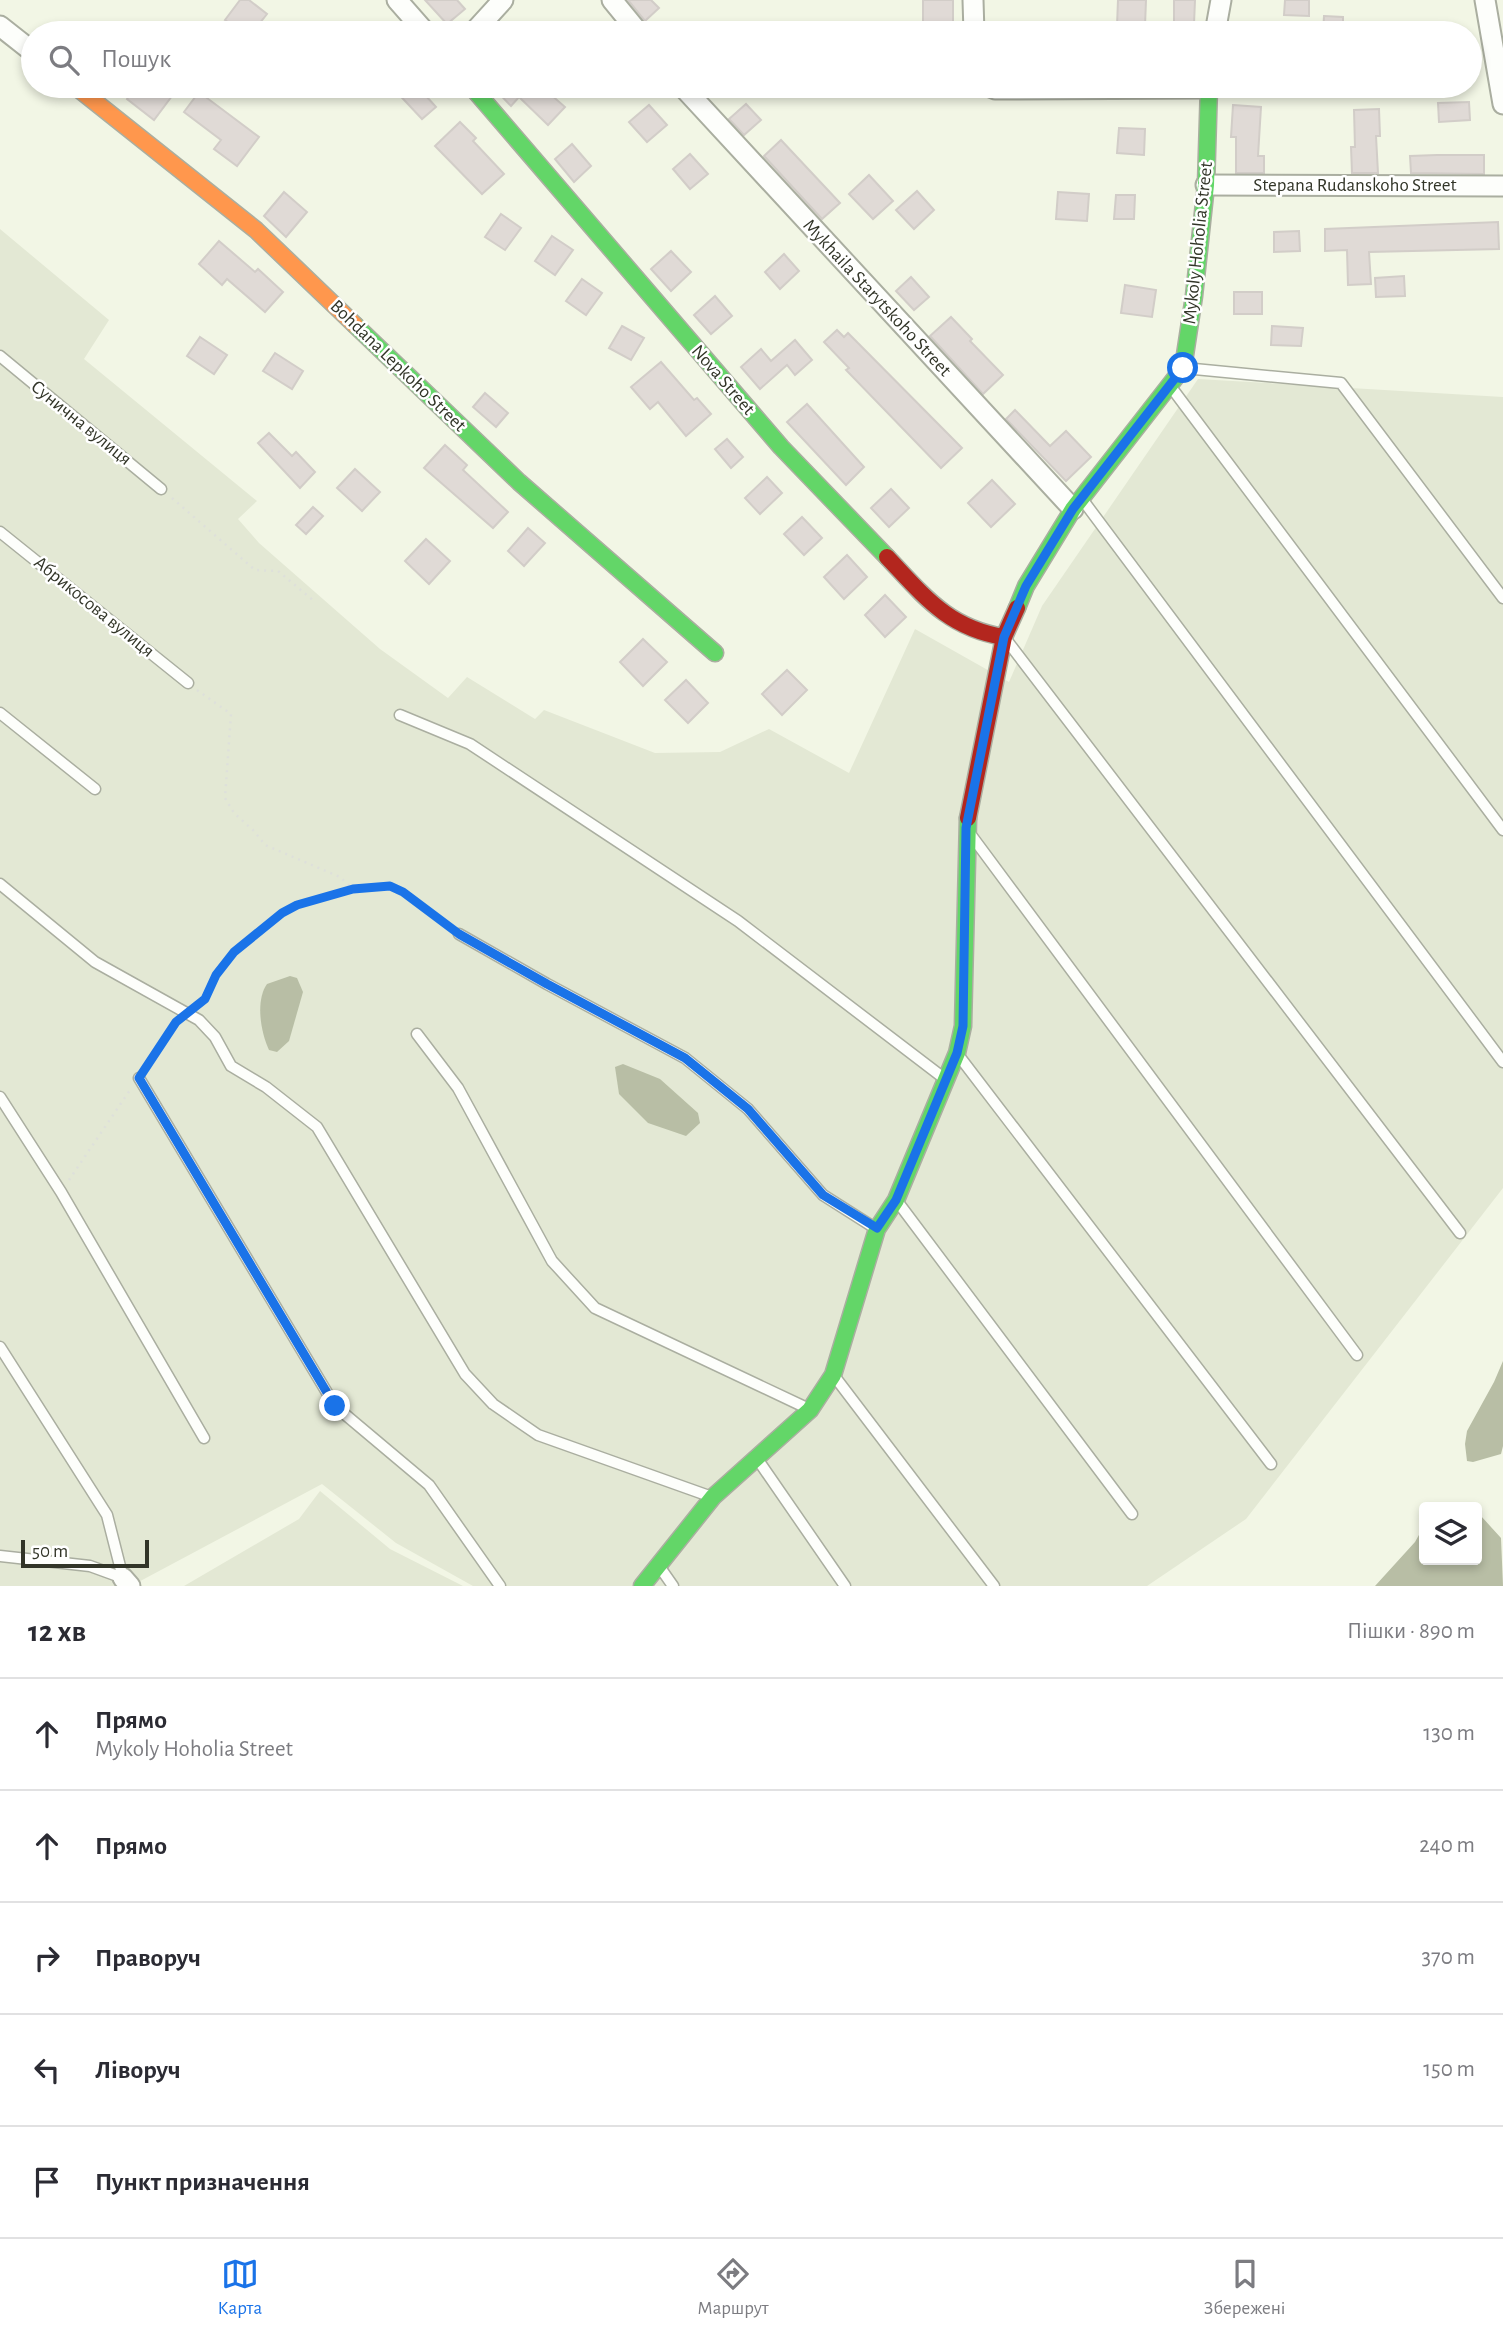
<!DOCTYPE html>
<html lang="uk">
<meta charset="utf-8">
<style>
body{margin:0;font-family:"Alegreya Sans",sans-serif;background:#f7f7f7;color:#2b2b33}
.controls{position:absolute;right:21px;bottom:21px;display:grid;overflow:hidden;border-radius:7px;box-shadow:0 4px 10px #0003}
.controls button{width:63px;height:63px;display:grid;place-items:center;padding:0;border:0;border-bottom:2px solid #e1e1e2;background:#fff;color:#2b2b33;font:35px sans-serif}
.scale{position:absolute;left:21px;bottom:18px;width:128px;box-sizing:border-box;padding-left:7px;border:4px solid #323528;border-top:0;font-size:19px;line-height:24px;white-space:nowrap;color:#323528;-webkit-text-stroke:5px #fff;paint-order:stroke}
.stop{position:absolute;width:21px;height:21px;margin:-16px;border:5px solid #1a73e8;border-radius:50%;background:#fff}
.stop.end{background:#1a73e8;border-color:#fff;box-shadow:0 2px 7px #0008}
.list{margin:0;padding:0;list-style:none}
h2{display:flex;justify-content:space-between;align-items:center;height:91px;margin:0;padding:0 28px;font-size:30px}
h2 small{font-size:23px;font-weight:400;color:#7c7c81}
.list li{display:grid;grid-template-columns:46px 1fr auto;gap:21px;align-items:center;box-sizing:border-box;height:112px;padding:0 28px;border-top:2px solid #e1e1e2}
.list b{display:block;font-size:26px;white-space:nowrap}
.list p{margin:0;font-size:23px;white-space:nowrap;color:#7c7c81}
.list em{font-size:23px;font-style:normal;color:#7c7c81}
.icon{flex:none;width:38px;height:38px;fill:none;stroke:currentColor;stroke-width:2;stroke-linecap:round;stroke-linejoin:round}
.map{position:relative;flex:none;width:1503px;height:1586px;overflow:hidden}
.search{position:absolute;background:#fff;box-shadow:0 4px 10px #0003;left:21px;right:21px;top:21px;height:77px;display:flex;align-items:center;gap:18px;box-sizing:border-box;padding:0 24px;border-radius:38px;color:#7c7c81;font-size:26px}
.sheet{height:651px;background:#fff}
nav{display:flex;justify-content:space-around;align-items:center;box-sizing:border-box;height:98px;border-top:2px solid #e1e1e2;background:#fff;font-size:19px;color:#7c7c81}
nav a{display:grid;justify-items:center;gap:4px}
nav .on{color:#1a73e8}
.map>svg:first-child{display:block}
.green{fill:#e3e8d4}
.water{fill:#b8bea5}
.building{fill:#e0dad6;stroke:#d2cdc8;stroke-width:2}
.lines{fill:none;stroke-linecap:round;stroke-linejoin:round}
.lane-casing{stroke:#aaaea0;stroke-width:13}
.street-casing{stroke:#aaaea0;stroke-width:23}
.fast-casing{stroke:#aaaea0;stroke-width:19}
.slow-casing{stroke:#aaaea0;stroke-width:19}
.jam-casing{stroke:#aaaea0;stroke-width:19}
.path{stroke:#dee0da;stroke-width:2.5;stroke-dasharray:2 5;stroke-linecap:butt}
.lane{stroke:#fdfefb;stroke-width:10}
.street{stroke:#fdfefb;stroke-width:19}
.fast{stroke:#63d668;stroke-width:16}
.slow{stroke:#ff974d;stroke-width:16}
.jam{stroke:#b3261e;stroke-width:16}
.route{stroke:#1a73e8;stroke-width:9}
.labels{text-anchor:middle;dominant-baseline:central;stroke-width:5;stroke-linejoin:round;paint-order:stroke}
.street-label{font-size:19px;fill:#323528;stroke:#fff}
</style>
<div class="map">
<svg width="1503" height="1586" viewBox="0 0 1503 1586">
<rect width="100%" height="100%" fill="#f2f6e5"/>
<!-- green -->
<g class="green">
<polygon points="0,229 109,320 84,359 257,501 238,519 259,543 380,649 448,698 467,677 535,719 544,710 655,753 720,752 769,729 849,773 915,629 1009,682 1042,606 1198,379 1503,397 1503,1188 1246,1519 1147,1586 473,1586 396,1543 322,1484 131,1586 0,1586"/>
<polygon points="320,1491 390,1549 463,1586 184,1586 299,1519"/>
</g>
<!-- water -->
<g class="water">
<path d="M290,976L297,978L303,992L289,1041L277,1052L269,1050C261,1033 255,1001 267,984Z"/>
<polygon points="623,1064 660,1079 698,1113 700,1123 686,1136 648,1123 619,1094 615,1067"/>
<polygon points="1503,1361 1503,1446 1501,1454 1473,1462 1467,1461 1465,1444 1467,1431 1494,1382"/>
<polygon points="1477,1515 1481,1516 1501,1538 1503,1586 1375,1586 1415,1542 1424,1526 1424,1560 1477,1560"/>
</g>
<!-- building -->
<g class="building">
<polygon points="240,0 249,0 267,14 252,33 243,33 225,20"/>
<polygon points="425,0 457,0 465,9 447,24"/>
<polygon points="628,0 651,0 659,8 645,21"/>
<rect x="923" y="0" width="30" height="27"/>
<polygon points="1118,0 1146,0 1145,26 1117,26"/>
<polygon points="1174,0 1195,0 1194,24 1174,23"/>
<polygon points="1285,0 1309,0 1309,16 1284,15"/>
<polygon points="1324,16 1343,17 1343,33 1323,33"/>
<polygon points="137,86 159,86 172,96 154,120 127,99"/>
<polygon points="391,86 417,86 436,107 422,119"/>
<polygon points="492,86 541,86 565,107 548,125 519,97 511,106"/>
<polygon points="199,92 259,137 237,166 214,149 221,140 184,112"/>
<polygon points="1469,102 1470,120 1439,122 1438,103"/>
<polygon points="746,104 761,120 744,135 729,119"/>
<polygon points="649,105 667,125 647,142 629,122"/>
<polygon points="1233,105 1261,107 1258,156 1264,156 1264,173 1236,173 1236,137 1231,137"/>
<polygon points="1379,109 1380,136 1376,136 1378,173 1352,173 1351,147 1355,147 1354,110"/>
<polygon points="460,122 476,138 473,141 504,174 482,194 435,146"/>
<polygon points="1119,128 1145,129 1144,155 1117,153"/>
<polygon points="781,140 840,203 822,219 764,156"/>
<polygon points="572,144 591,166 574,182 555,159"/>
<polygon points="690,154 708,174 690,189 673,169"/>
<polygon points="1437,155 1484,155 1484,174 1411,173 1410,156"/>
<polygon points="869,175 893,201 873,219 849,194"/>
<polygon points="917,191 934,210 914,229 896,210"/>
<polygon points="284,192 307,212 286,237 264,216"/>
<polygon points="1058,192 1089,194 1087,221 1056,219"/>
<polygon points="1116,195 1135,195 1134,219 1114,219"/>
<polygon points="501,214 521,228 505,250 485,237"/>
<polygon points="1498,222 1499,249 1369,252 1371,284 1348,285 1347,250 1325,251 1325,229"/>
<polygon points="1299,231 1300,251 1274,252 1274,232"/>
<polygon points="552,236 573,250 555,275 535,261"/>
<polygon points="219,241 255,272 258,269 283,292 265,312 227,279 222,285 199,264"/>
<polygon points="671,251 691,272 671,291 651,269"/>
<polygon points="784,254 799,271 780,289 765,272"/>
<polygon points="1404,276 1405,296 1376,297 1375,278"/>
<polygon points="911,277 929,297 914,310 896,291"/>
<polygon points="582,279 602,293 586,315 566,301"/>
<polygon points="1125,285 1156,290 1152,317 1121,313"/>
<rect x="1234" y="292" width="28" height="22"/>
<polygon points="715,296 732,316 711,334 694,315"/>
<polygon points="951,317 972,339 970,341 1003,375 983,394 930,336"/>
<polygon points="622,326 644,338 631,360 609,348"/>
<polygon points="1272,326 1303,328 1301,346 1271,345"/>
<polygon points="837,330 844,337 848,333 962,448 941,468 846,370 849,368 824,342"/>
<polygon points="200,337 227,355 214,374 187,356"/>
<polygon points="795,340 812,360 795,375 787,365 760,389 741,367 761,349 771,361"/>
<polygon points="275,353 303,371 292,389 263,371"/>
<polygon points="661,362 694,400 697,398 711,414 686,436 658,402 650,409 631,387"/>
<polygon points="485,393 508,413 496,427 473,407"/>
<polygon points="807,404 864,467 846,485 787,422"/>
<polygon points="1015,410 1050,446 1066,431 1091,457 1066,481 1006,419"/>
<polygon points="269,433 292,456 296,452 315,472 300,488 258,443"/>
<polygon points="727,439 743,457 731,468 715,449"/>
<polygon points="445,445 467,465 463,470 508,512 493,528 424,468"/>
<polygon points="355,469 380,492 362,511 337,488"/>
<polygon points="767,477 782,493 760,514 745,498"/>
<polygon points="992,480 1015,504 991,527 968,503"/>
<polygon points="891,489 909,508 889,527 871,508"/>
<polygon points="313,507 323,516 306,534 296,525"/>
<polygon points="802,517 822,538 804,555 784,534"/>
<polygon points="528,528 545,543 524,566 508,551"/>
<polygon points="426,539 450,561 429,584 405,561"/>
<polygon points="847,555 867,577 844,599 824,577"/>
<polygon points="885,595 906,617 885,637 865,615"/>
<polygon points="643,639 667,662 643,686 620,662"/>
<polygon points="787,670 807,690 782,715 762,694"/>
<polygon points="686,680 708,703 688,723 665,700"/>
</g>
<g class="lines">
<defs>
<g id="lane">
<polyline points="0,356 161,489"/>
<polyline points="1184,368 1341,383 1503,598"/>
<polyline points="1171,387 1503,830"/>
<polyline points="1082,499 1503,1062"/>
<polyline points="0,532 188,683"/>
<polyline points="1008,642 1460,1233"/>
<polyline points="0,713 95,789"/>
<polyline points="400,715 470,744 738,921 945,1079"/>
<polyline points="971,835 1357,1355"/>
<polyline points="0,884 95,962 199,1020 215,1037 231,1066 266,1087 317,1127 465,1374 493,1404 538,1435 712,1497"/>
<polyline points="459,934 547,984 685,1058 748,1109 823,1195 875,1228"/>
<polyline points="417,1034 458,1088 552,1261 595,1308 809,1409"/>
<polyline points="959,1056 1271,1464"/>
<polyline points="139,1078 335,1406 429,1485 500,1586"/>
<polyline points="0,1097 61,1192 204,1438"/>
<polyline points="897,1201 1132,1514"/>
<polyline points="0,1347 107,1515 123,1578 90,1566 0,1556"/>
<polyline points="835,1377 994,1586"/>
<polyline points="758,1460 845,1586"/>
<polyline points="659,1566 673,1586"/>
</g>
<g id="street">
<polyline points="397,0 426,33"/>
<polyline points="612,0 639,33"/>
<polyline points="973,0 974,33"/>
<polyline points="1485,0 1503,104"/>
<polyline points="0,26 33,52"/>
<polyline points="473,33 503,0"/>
<polyline points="1215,33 1221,0"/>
<polyline points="682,86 1073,509"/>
<polyline points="988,86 995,89 1209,88"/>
<polyline points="1206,185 1503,186"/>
<polyline points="123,1578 130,1586"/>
</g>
<g id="fast">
<polyline points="471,86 781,447 887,557"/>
<polyline points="355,325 519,482 715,653"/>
<polyline points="1017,608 1026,586 1073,509 1183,368 1194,296 1206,185 1209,86"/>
<polyline points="642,1586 713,1497 810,1410 833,1375 877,1229 896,1200 957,1053 963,1026 968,818"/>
</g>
<polyline id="slow" points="75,86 256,230 355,325"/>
<g id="jam">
<path d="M887,557C924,596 948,628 1004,637"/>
<polyline points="968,818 1004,637 1017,608"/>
</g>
</defs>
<!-- lane casing -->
<use href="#lane" class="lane-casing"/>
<!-- street casing -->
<use href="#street" class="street-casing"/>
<!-- fast casing -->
<use href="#fast" class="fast-casing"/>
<!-- slow casing -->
<use href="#slow" class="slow-casing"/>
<!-- jam casing -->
<use href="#jam" class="jam-casing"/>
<!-- path -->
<g class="path">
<polyline points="172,498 255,570 278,571 314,601"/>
<polyline points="197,690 231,714 225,798 234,813 254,831 265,845 340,877 353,889"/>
<path d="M199,1004C207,998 208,990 213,981C218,971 227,959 235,951C249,938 266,924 281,913C300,901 369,881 390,887C411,892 431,913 448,926"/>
<polyline points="146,1067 175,1023"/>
<polyline points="69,1180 130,1090"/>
</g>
<!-- lane -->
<use href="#lane" class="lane"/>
<!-- street -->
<use href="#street" class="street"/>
<!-- fast -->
<use href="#fast" class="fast"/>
<!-- slow -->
<use href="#slow" class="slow"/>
<!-- jam -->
<use href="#jam" class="jam"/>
</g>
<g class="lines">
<!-- route -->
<polyline class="route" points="335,1406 139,1078 176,1022 205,999 216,975 234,952 282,913 297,905 353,889 390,886 403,892 459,934 547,984 685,1058 748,1109 823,1195 877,1228 896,1200 957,1053 963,1026 966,828 1004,637 1026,586 1073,509 1183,368"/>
</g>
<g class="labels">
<!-- street labels -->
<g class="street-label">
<text x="1355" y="185">Stepana Rudanskoho Street</text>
<text transform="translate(1198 243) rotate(-84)">Mykoly Hoholia Street</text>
<text transform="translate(877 298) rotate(47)">Mykhaila Starytskoho Street</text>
<text transform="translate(398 366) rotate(44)">Bohdana Lepkoho Street</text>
<text transform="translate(723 380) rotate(49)">Nova Street</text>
<text transform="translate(81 423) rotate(39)">Сунична вулиця</text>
<text transform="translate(94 607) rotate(39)">Абрикосова вулиця</text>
</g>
</g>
</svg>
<div class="controls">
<button><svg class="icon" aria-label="layers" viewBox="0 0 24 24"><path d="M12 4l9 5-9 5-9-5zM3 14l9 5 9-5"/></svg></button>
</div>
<div class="scale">50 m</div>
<div class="stop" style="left:1183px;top:368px"></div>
<div class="stop end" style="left:335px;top:1406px"></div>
<div class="search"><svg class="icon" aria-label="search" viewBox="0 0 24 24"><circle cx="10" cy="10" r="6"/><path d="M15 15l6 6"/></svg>Пошук</div>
</div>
<section class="sheet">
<h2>12 хв<small>Пішки · 890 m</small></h2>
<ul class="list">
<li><svg class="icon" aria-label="ahead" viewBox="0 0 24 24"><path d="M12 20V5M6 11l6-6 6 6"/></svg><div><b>Прямо</b><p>Mykoly Hoholia Street</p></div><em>130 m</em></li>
<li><svg class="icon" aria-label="ahead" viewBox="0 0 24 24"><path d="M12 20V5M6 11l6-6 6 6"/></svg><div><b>Прямо</b></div><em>240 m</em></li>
<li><svg class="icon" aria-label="right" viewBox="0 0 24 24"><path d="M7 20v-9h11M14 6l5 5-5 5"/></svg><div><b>Праворуч</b></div><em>370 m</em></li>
<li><svg class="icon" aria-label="left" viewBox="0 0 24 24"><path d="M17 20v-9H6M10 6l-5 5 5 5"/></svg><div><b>Ліворуч</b></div><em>150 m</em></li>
<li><svg class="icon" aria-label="arrive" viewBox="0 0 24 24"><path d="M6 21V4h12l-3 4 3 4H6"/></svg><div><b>Пункт призначення</b></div></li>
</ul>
</section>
<nav>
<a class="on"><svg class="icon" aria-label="map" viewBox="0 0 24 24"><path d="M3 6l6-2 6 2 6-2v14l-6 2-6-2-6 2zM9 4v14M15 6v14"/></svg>Карта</a>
<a><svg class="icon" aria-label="directions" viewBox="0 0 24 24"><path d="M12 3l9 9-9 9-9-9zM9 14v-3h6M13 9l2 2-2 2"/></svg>Маршрут</a>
<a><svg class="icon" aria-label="saved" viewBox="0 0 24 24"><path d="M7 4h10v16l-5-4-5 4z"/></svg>Збережені</a>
</nav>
